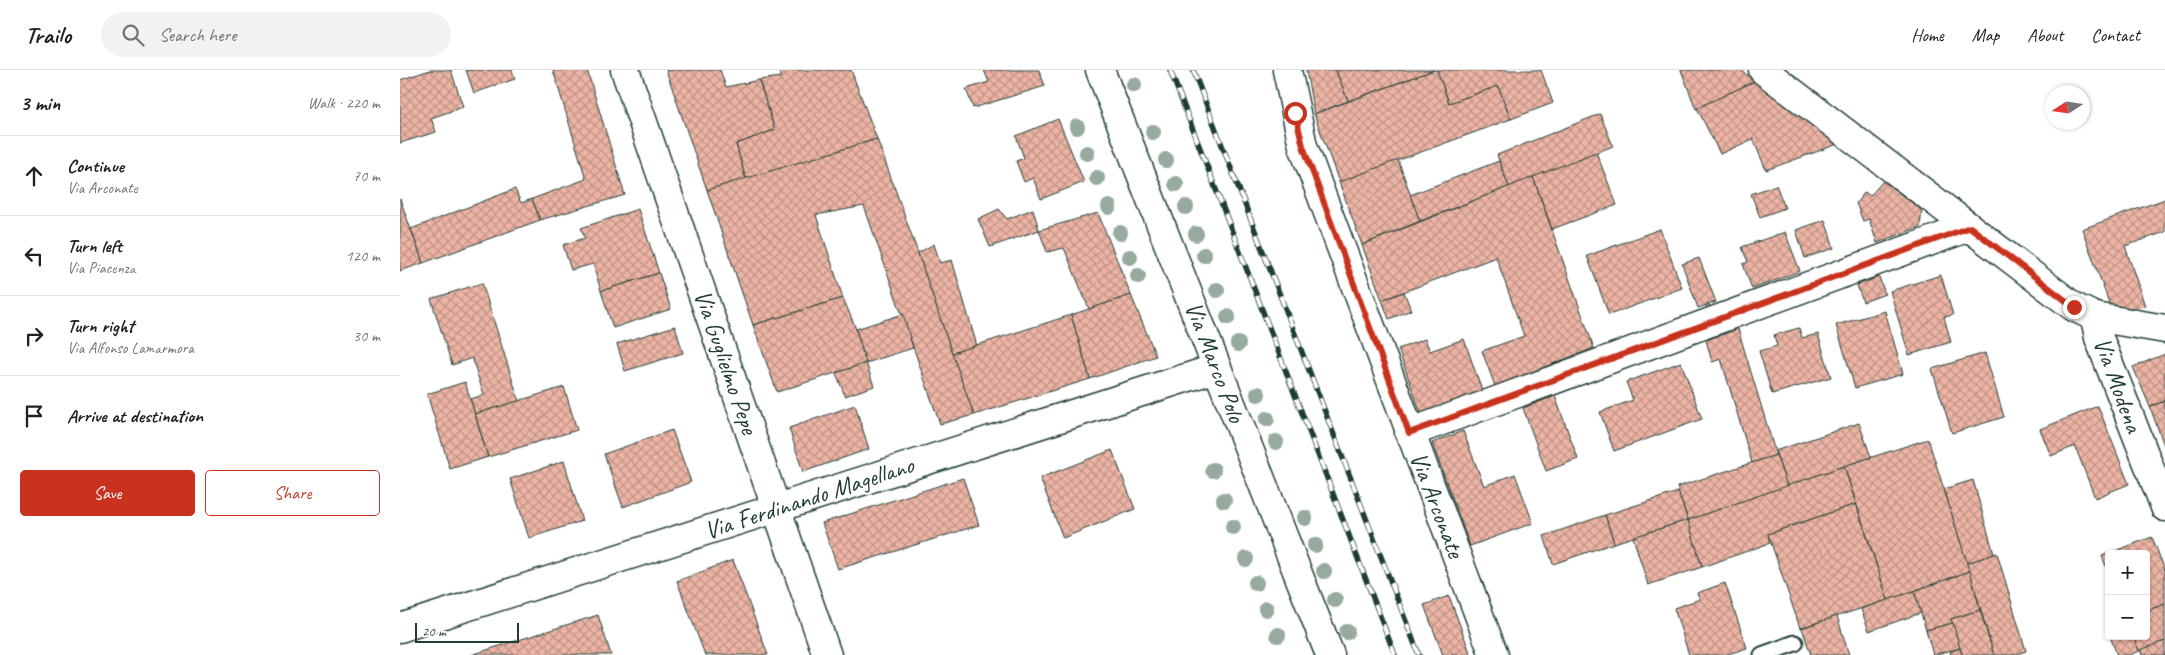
<!DOCTYPE html>
<meta charset="utf-8">
<style>
body{margin:0;font-family:Caveat,sans-serif;background:#f2f2f2;color:#202124}
.controls{position:absolute;right:15px;bottom:15px;display:grid;overflow:hidden;border-radius:5px;box-shadow:0 1px 4px #0004}
.controls button{width:45px;height:45px;display:grid;place-items:center;padding:0;border:0;border-bottom:1px solid #e0e0e0;background:#fff;color:#202124;font:25px sans-serif}
.compass{position:absolute;left:1645px;top:15px;width:45px;height:45px;border-radius:50%;background:#fff;box-shadow:0 1px 4px #0004;rotate:258deg}
.scale{position:absolute;left:15px;bottom:12px;width:104px;box-sizing:border-box;padding-left:5px;border:2px solid #1f3d34;border-top:0;font-size:14px;line-height:18px;white-space:nowrap;color:#1f3d34;-webkit-text-stroke:4px #fff;paint-order:stroke}
.stop{position:absolute;width:15px;height:15px;margin:-11px;border:4px solid #c8321e;border-radius:50%;background:#fff}
.stop.end{background:#c8321e;border-color:#fff;box-shadow:0 1px 5px #0008}
.list{margin:0;padding:0;list-style:none}
h2{display:flex;justify-content:space-between;align-items:center;height:65px;margin:0;padding:0 20px;font-size:21px}
h2 small{font-size:16px;font-weight:400;color:#757577}
.list li{display:grid;grid-template-columns:32px 1fr auto;gap:15px;align-items:center;box-sizing:border-box;height:80px;padding:0 20px;border-top:1px solid #e0e0e0}
.list b{display:block;font-size:19px;white-space:nowrap}
.list p{margin:0;font-size:16px;white-space:nowrap;color:#757577}
.list em{font-size:16px;font-style:normal;color:#757577}
.actions{display:flex;gap:10px;padding:15px 20px}
.actions a{flex:1;padding:11px 0;border:1px solid #c8321e;border-radius:5px;text-align:center;font-size:18px;color:#c8321e}
.actions .main{background:#c8321e;color:#fff}
.icon{flex:none;width:28px;height:28px;fill:none;stroke:currentColor;stroke-width:2;stroke-linecap:round;stroke-linejoin:round}
.map{position:relative;flex:none;width:1765px;height:585px;overflow:hidden}
header{display:flex;align-items:center;gap:30px;box-sizing:border-box;height:70px;padding:0 25px;background:#fff;border-bottom:1px solid #e0e0e0}
header strong{font-size:24px}
nav{display:flex;gap:28px;margin-inline-start:auto;font-size:18px}
.search{width:350px;height:45px;background:#f2f2f2;display:flex;align-items:center;gap:12px;box-sizing:border-box;padding:0 18px;border-radius:28px;color:#757577;font-size:19px}
main{display:flex}
aside{flex:1;background:#fff}
.map>svg:first-child{display:block}
.building{fill:url(#building-cross-hatch);stroke:#1f3d34}
.lines{fill:none;stroke-linecap:round;stroke-linejoin:round}
.service-casing{stroke:#1f3d34;stroke-width:19}
.minor-casing{stroke:#1f3d34;stroke-width:31}
.tertiary-casing{stroke:#1f3d34;stroke-width:31}
.service{stroke:#fff;stroke-width:15}
.minor{stroke:#fff;stroke-width:28}
.tertiary{stroke:#fff;stroke-width:28}
.rail-casing{stroke:#1f3d34;stroke-width:5.5}
.rail{stroke:#fff;stroke-width:4;stroke-dasharray:11;stroke-linecap:butt}
.tree{fill:#96aa9e}
.route{stroke:#c8321e;stroke-width:6}
.labels{text-anchor:middle;dominant-baseline:central;stroke-width:4.5;stroke-linejoin:round;paint-order:stroke}
.street-label{font-size:25px;fill:#1f3d34;stroke:#fff}
</style>
<header>
<strong>Trailo</strong>
<div class="search"><svg class="icon" aria-label="search" viewBox="0 0 24 24"><circle cx="10" cy="10" r="6"/><path d="M15 15l6 6"/></svg>Search here</div>
<nav><a>Home</a><a>Map</a><a>About</a><a>Contact</a></nav>
</header>
<main>
<aside>
<h2>3 min<small>Walk · 220 m</small></h2>
<ul class="list">
<li><svg class="icon" aria-label="ahead" viewBox="0 0 24 24"><path d="M12 20V5M6 11l6-6 6 6"/></svg><div><b>Continue</b><p>Via Arconate</p></div><em>70 m</em></li>
<li><svg class="icon" aria-label="left" viewBox="0 0 24 24"><path d="M17 20v-9H6M10 6l-5 5 5 5"/></svg><div><b>Turn left</b><p>Via Piacenza</p></div><em>120 m</em></li>
<li><svg class="icon" aria-label="right" viewBox="0 0 24 24"><path d="M7 20v-9h11M14 6l5 5-5 5"/></svg><div><b>Turn right</b><p>Via Alfonso Lamarmora</p></div><em>30 m</em></li>
<li><svg class="icon" aria-label="arrive" viewBox="0 0 24 24"><path d="M6 21V4h12l-3 4 3 4H6"/></svg><div><b>Arrive at destination</b></div></li>
</ul>
<div class="actions"><a class="main">Save</a><a>Share</a></div>
</aside>
<div class="map">
<svg width="1765" height="585" viewBox="0 0 1765 585">
<defs>
<pattern id="building-cross-hatch" width="8" height="8" patternUnits="userSpaceOnUse" patternTransform="scale(1.25)"><rect width="8" height="8" fill="#edb4a5"/><path d="M0 0l8 8M0 8l8-8" fill="none" stroke="#bf9487"/></pattern>
</defs>
<rect width="100%" height="100%" fill="#fff"/>
<filter id="ink" filterUnits="userSpaceOnUse"><feTurbulence type="fractalNoise" baseFrequency=".02" numOctaves="2"/><feDisplacementMap in="SourceGraphic" scale="10" xChannelSelector="R" yChannelSelector="G"/><feConvolveMatrix kernelMatrix="1 2 1 2 8 2 1 2 1" color-interpolation-filters="sRGB"/></filter>
<g filter="url(#ink)">
<!-- building -->
<g class="building">
<polygon points="30,0 51,0 63,37 31,48 36,62 0,73 0,10"/>
<polygon points="66,0 112,0 115,9 74,23"/>
<polygon points="153,0 187,0 225,125 140,150 132,129 186,109"/>
<polygon points="266,0 320,0 326,17 359,10 375,60 336,74 346,109 307,120"/>
<polygon points="379,0 451,0 477,69 346,109 336,74 375,60 359,10 381,7"/>
<polygon points="584,0 639,0 645,16 573,38 566,19 589,12"/>
<polygon points="906,0 936,0 948,31 914,44"/>
<polygon points="936,0 1034,0 948,31"/>
<polygon points="1034,0 1037,0 1049,33 1098,16 1111,49 939,112 914,44"/>
<polygon points="1037,0 1141,0 1153,33 1111,49 1098,16 1049,33"/>
<polygon points="1281,0 1341,0 1355,11 1296,39"/>
<polygon points="1355,11 1438,74 1366,100 1353,69 1320,84 1297,38"/>
<polygon points="1200,44 1213,76 1109,117 1097,85"/>
<polygon points="658,49 684,112 641,129 633,108 624,112 616,91 624,88 616,66"/>
<polygon points="477,69 518,183 574,345 540,354 464,136 416,145 443,228 353,255 307,120"/>
<polygon points="1196,82 1217,135 1152,159 1133,107"/>
<polygon points="998,90 1020,151 962,175 939,112"/>
<polygon points="1099,91 1109,117 1020,151 1010,125"/>
<polygon points="1133,107 1194,278 1095,316 1082,281 1124,266 1096,187 982,230 962,175"/>
<polygon points="1483,111 1522,140 1520,157 1477,173 1469,149 1463,151 1456,133 1465,122 1470,126"/>
<polygon points="1376,115 1385,138 1360,147 1351,124"/>
<polygon points="115,119 121,133 132,129 140,150 23,193 11,159"/>
<polygon points="0,129 23,193 0,201"/>
<polygon points="1765,129 1765,162 1725,176 1745,236 1712,241 1682,159"/>
<polygon points="238,139 259,203 201,221 193,194 171,200 163,175 185,168 181,158"/>
<polygon points="599,139 607,149 633,139 639,160 590,177 578,149"/>
<polygon points="698,143 731,225 689,239 664,178 647,182 639,160"/>
<polygon points="1425,150 1434,178 1405,188 1396,160"/>
<polygon points="1260,159 1282,218 1209,245 1187,186"/>
<polygon points="1385,162 1400,201 1352,219 1343,194 1348,192 1342,177"/>
<polygon points="534,174 540,193 552,190 577,276 552,283 518,183"/>
<polygon points="1299,188 1316,232 1298,238 1282,194"/>
<polygon points="259,203 271,239 213,258 201,221"/>
<polygon points="1541,205 1553,245 1544,247 1551,272 1509,285 1490,221"/>
<polygon points="1479,207 1485,224 1463,232 1457,215"/>
<polygon points="82,213 119,331 75,344 70,329 84,325 72,288 52,295 31,229"/>
<polygon points="1004,222 1011,240 989,249 982,230"/>
<polygon points="731,225 756,286 690,309 671,245"/>
<polygon points="443,228 456,259 466,293 377,322 353,255"/>
<polygon points="1485,241 1503,304 1455,318 1436,255"/>
<polygon points="503,244 513,278 466,293 456,259"/>
<polygon points="671,245 690,309 574,345 552,283"/>
<polygon points="275,256 283,283 225,301 217,274"/>
<polygon points="1399,258 1402,268 1418,264 1431,307 1372,324 1359,281 1377,276 1374,265"/>
<polygon points="1338,259 1376,385 1352,393 1321,289 1312,292 1306,270"/>
<polygon points="1025,269 1030,281 1064,269 1082,321 1021,344 998,279"/>
<polygon points="1585,283 1604,347 1552,363 1532,299"/>
<polygon points="1765,284 1765,331 1750,337 1733,297"/>
<polygon points="1281,292 1302,349 1214,381 1200,342 1233,330 1226,312"/>
<polygon points="466,293 474,316 445,326 436,303"/>
<polygon points="65,312 88,387 50,399 27,324"/>
<polygon points="164,317 177,360 88,387 75,344"/>
<polygon points="1155,326 1178,389 1146,401 1123,338"/>
<polygon points="1765,331 1765,378 1750,337"/>
<polygon points="455,335 469,379 403,402 389,358"/>
<polygon points="1698,336 1729,414 1695,428 1675,376 1651,386 1640,359"/>
<polygon points="1459,353 1471,387 1387,416 1375,381"/>
<polygon points="272,360 291,412 223,437 204,384"/>
<polygon points="1063,361 1084,416 1115,404 1133,453 1070,476 1032,373"/>
<polygon points="1528,369 1570,501 1488,530 1444,396"/>
<polygon points="712,380 735,439 663,468 640,408"/>
<polygon points="1376,385 1387,416 1288,450 1277,417"/>
<polygon points="164,391 182,451 129,468 110,409"/>
<polygon points="1444,396 1456,434 1368,464 1370,473 1302,497 1288,450"/>
<polygon points="563,408 579,455 438,499 422,453"/>
<polygon points="1573,410 1594,484 1567,493 1544,419"/>
<polygon points="1278,422 1288,450 1214,473 1205,445"/>
<polygon points="1456,434 1488,530 1400,558 1368,464"/>
<polygon points="1205,445 1214,473 1153,494 1144,466"/>
<polygon points="1288,450 1302,497 1248,515 1233,467"/>
<polygon points="1752,467 1765,500 1765,534 1746,541 1746,484 1709,484 1709,504 1702,486"/>
<polygon points="1597,483 1626,581 1614,585 1594,585 1567,493"/>
<polygon points="333,490 368,585 305,585 277,511"/>
<polygon points="1570,501 1580,540 1551,549 1553,553 1526,560 1514,521"/>
<polygon points="1325,513 1347,578 1325,585 1289,585 1274,538 1300,529 1297,523"/>
<polygon points="1514,521 1521,543 1469,561 1461,539"/>
<polygon points="1049,526 1071,585 1043,585 1024,535"/>
<polygon points="1765,534 1765,571 1739,581 1733,566 1746,566 1746,541"/>
<polygon points="1580,540 1594,585 1562,585 1551,549"/>
<polygon points="198,545 211,585 71,585"/>
<polygon points="1437,546 1449,585 1411,585 1402,558"/>
<polygon points="1553,553 1560,578 1533,585 1526,560"/>
<polygon points="1710,566 1733,566 1739,581 1729,585 1717,585"/>
<polygon points="1765,571 1765,585 1742,585 1740,580"/>
<polygon points="1560,578 1562,585 1551,585 1550,582"/>
</g>
<g class="lines">
<defs>
<polyline id="service" points="1362,585 1395,573"/>
<g id="minor">
<polyline points="225,0 427,585"/>
<polyline points="887,0 903,76 1094,585"/>
<polyline points="1363,0 1674,237 1695,247 1765,259"/>
<polyline points="1695,247 1699,268 1765,437"/>
<polyline points="1009,363 1569,157"/>
<polyline points="0,558 817,298"/>
</g>
<polyline id="tertiary" points="700,0 930,585"/>
</defs>
<!-- service casing -->
<use href="#service" class="service-casing"/>
<!-- minor casing -->
<use href="#minor" class="minor-casing"/>
<!-- tertiary casing -->
<use href="#tertiary" class="tertiary-casing"/>
<!-- service -->
<use href="#service" class="service"/>
<!-- minor -->
<use href="#minor" class="minor"/>
<!-- tertiary -->
<use href="#tertiary" class="tertiary"/>
<defs>
<g id="rail">
<polyline points="770,0 995,585"/>
<polyline points="793,0 1019,585"/>
</g>
</defs>
<!-- rail casing -->
<use href="#rail" class="rail-casing"/>
<!-- rail -->
<use href="#rail" class="rail"/>
</g>
<!-- trees -->
<g class="tree">
<circle cx="734" cy="15" r="8"/>
<circle cx="677" cy="57" r="8"/>
<circle cx="753" cy="62" r="8"/>
<circle cx="687" cy="83" r="8"/>
<circle cx="766" cy="90" r="8"/>
<circle cx="697" cy="108" r="8"/>
<circle cx="776" cy="114" r="8"/>
<circle cx="709" cy="137" r="8"/>
<circle cx="786" cy="137" r="8"/>
<circle cx="720" cy="163" r="8"/>
<circle cx="796" cy="164" r="8"/>
<circle cx="804" cy="185" r="8"/>
<circle cx="730" cy="187" r="8"/>
<circle cx="738" cy="206" r="8"/>
<circle cx="817" cy="220" r="8"/>
<circle cx="828" cy="247" r="8"/>
<circle cx="838" cy="274" r="8"/>
<circle cx="858" cy="324" r="8"/>
<circle cx="867" cy="349" r="8"/>
<circle cx="876" cy="372" r="8"/>
<circle cx="813" cy="400" r="8"/>
<circle cx="824" cy="430" r="8"/>
<circle cx="905" cy="448" r="8"/>
<circle cx="833" cy="457" r="8"/>
<circle cx="915" cy="475" r="8"/>
<circle cx="846" cy="489" r="8"/>
<circle cx="924" cy="501" r="8"/>
<circle cx="856" cy="513" r="8"/>
<circle cx="935" cy="530" r="8"/>
<circle cx="866" cy="539" r="8"/>
<circle cx="947" cy="562" r="8"/>
<circle cx="878" cy="565" r="8"/>
</g>
</g>
<g class="lines" filter="url(#ink)">
<!-- route -->
<polyline class="route" points="895,43 903,76 1009,363 1570,157 1674,237"/>
</g>
<g class="labels">
<!-- street labels -->
<g class="street-label">
<text transform="translate(326 292) rotate(71)">Via Guglielmo Pepe</text>
<text transform="translate(815 292) rotate(69)">Via Marco Polo</text>
<text transform="translate(1718 315) rotate(70)">Via Modena</text>
<text transform="translate(409 428) rotate(-18)">Via Ferdinando Magellano</text>
<text transform="translate(1037 435) rotate(69)">Via Arconate</text>
</g>
</g>
</svg>
<div class="controls">
<button>+</button>
<button>−</button>
</div>
<svg class="compass" viewBox="-18 -18 36 36"><path d="M0-13l5 13h-10z" fill="#e53935"/><path d="M0 13l5-13h-10z" fill="#757577"/></svg>
<div class="scale">20 m</div>
<div class="stop" style="left:895px;top:43px"></div>
<div class="stop end" style="left:1674px;top:237px"></div>
</div>
</main>
